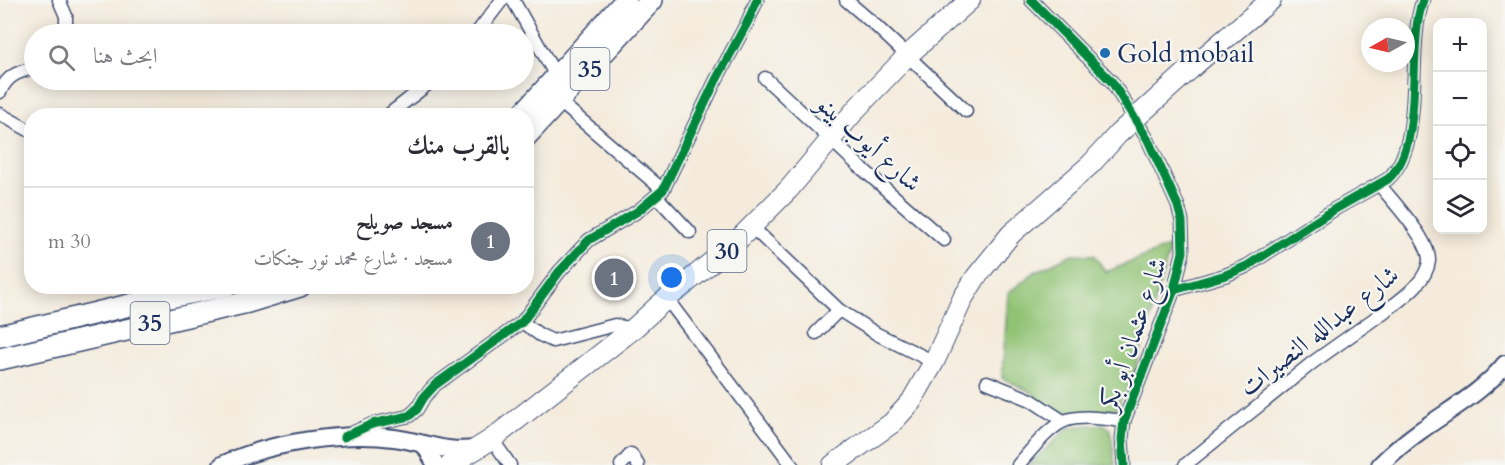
<!DOCTYPE html>
<html lang="ar">
<meta charset="utf-8">
<style>
body{margin:0;font-family:Cardo,Amiri,serif;background:#f7f7f7;color:#2b2b33;direction:rtl}
.controls{position:absolute;right:18px;top:18px;display:grid;overflow:hidden;border-radius:12px;box-shadow:0 3px 15px #0003}
.controls button{width:54px;height:54px;display:grid;place-items:center;padding:0;border:0;border-bottom:2px solid #e1e1e2;background:#fff;color:#2b2b33;font:30px sans-serif}
.compass{position:absolute;left:1361px;top:18px;width:54px;height:54px;border-radius:50%;background:#fff;box-shadow:0 3px 15px #0003;rotate:262deg}
.you{position:absolute;left:672px;top:278px;width:21px;height:21px;margin:-15px;border:4px solid #fff;border-radius:50%;background:#1a73e8;box-shadow:0 0 0 9px #1a73e833}
.badge{display:grid;place-items:center;width:39px;height:39px;border-radius:50%;background:#1f6fb2;color:#fff;font-size:20px;font-weight:700}
.pin{position:absolute;translate:-50% -50%;border:3px solid #fff;box-shadow:0 2px 6px #0006}
.list{margin:0;padding:0;list-style:none}
h2{display:flex;justify-content:space-between;align-items:center;height:78px;margin:0;padding:0 24px;font-size:26px}
h2 small{font-size:20px;font-weight:400;color:#7c7c81}
.list li{display:grid;grid-template-columns:39px 1fr auto;gap:18px;align-items:center;box-sizing:border-box;height:108px;padding:0 24px;border-top:2px solid #e1e1e2}
.list b{display:block;font-size:22px;white-space:nowrap}
.list p{margin:0;font-size:20px;white-space:nowrap;color:#7c7c81}
.list em{font-size:20px;font-style:normal;color:#7c7c81}
.icon{flex:none;width:33px;height:33px;fill:none;stroke:currentColor;stroke-width:2;stroke-linecap:round;stroke-linejoin:round}
.map{position:relative;flex:none;width:1505px;height:465px;overflow:hidden;direction:ltr}
.search{position:absolute;background:#fff;box-shadow:0 3px 15px #0003;left:24px;top:24px;width:510px;height:66px;display:flex;align-items:center;gap:15px;box-sizing:border-box;padding:0 21px;border-radius:33px;color:#7c7c81;font-size:22px}
.panel{position:absolute;background:#fff;box-shadow:0 3px 15px #0003;left:24px;top:108px;width:510px;height:186px;border-radius:24px;direction:rtl}
.map>svg:first-child{display:block}
.green{fill:#90c273;stroke:#567868;stroke-width:1.5}
.lines{fill:none;stroke-linecap:round;stroke-linejoin:round}
.minor-casing{stroke:#3c4b71;stroke-width:15}
.tertiary-casing{stroke:#3c4b71;stroke-width:20}
.primary-casing{stroke:#3c4b71;stroke-width:22}
.trunk-casing{stroke:#3c4b71;stroke-width:24}
.minor{stroke:#fff;stroke-width:12}
.tertiary{stroke:#fff;stroke-width:16}
.primary{stroke:#fff;stroke-width:20}
.trunk{stroke:#fff;stroke-width:21}
.cycleway-casing{stroke:#f6f6f2;stroke-width:13}
.cycleway{stroke:#00873e;stroke-width:9}
.poi-dot{fill:#1f6fb2;stroke:#f6f6f2;stroke-width:2}
.labels{text-anchor:middle;dominant-baseline:central;stroke-width:4.5;stroke-linejoin:round;paint-order:stroke}
.shield{fill:#f6f6f2;stroke:#5d6b8a;stroke-width:1.5}
.shield-label{font-size:24px;font-weight:bold;fill:#1b2f5e}
.poi-label{font-size:26px;fill:#1b2f5e;stroke:#f6f6f2;text-anchor:start}
.street-label{font-size:26px;fill:#1b2f5e;stroke:#f6f6f2}
</style>
<div class="map">
<svg width="1505" height="465" viewBox="0 0 1505 465">
<rect width="100%" height="100%" fill="#f6f6f2"/>
<filter id="ink" filterUnits="userSpaceOnUse"><feTurbulence type="fractalNoise" baseFrequency=".0167" numOctaves="2"/><feDisplacementMap in="SourceGraphic" scale="12" xChannelSelector="R" yChannelSelector="G"/><feConvolveMatrix kernelMatrix="1 2 1 2 8 2 1 2 1" color-interpolation-filters="sRGB"/></filter>
<filter id="wash" filterUnits="userSpaceOnUse"><feTurbulence type="fractalNoise" baseFrequency=".008" numOctaves="4" result="noise"/><feDisplacementMap in="SourceGraphic" scale="24" xChannelSelector="R" yChannelSelector="G"/><feGaussianBlur stdDeviation="1.35" result="paint"/><feColorMatrix in="noise" values="0 0 0 0 0 0 0 0 0 0 0 0 0 0 0 0 0 1.4 0 .05"/><feComposite in="paint" operator="in"/></filter>
<g filter="url(#wash)">
<rect width="100%" height="100%" fill="#f4ebdc"/>
<!-- green -->
<g class="green">
<polygon points="1171,246 1134,376 1115,410 1057,413 1029,391 1002,378 1008,293 1035,272 1072,254 1094,255 1106,272"/>
<polygon points="1104,424 1111,430 1115,465 1029,465 1069,427"/>
</g>
</g>
<g filter="url(#ink)">
<g class="lines">
<defs>
<g id="minor">
<polyline points="59,0 66,16 66,34"/>
<polyline points="513,0 556,76"/>
<polyline points="846,0 875,25 966,111"/>
<polyline points="1031,0 1112,82 1148,140 1178,206 1182,221 1183,252 1174,290 1124,421 1122,439 1124,465"/>
<polyline points="476,34 502,0"/>
<polyline points="765,78 858,165 944,240"/>
<path d="M0,92C7,76 17,72 34,68"/>
<polyline points="560,102 663,190"/>
<polyline points="0,114 32,132"/>
<polyline points="387,116 433,80"/>
<polyline points="657,197 690,232"/>
<polyline points="752,227 839,310 877,334 934,362"/>
<path d="M1174,290L1226,275L1247,266L1335,209L1388,179C1427,143 1405,49 1423,0"/>
<polyline points="667,299 792,465"/>
<polyline points="522,322 540,335 553,341 615,325 633,329"/>
<polyline points="816,333 839,310"/>
<polyline points="987,382 1031,400 1063,421"/>
<polyline points="350,434 372,424 409,416 417,409 424,397 435,385 522,322 559,272 589,240 638,211 663,190 716,80 748,21 757,0"/>
<polyline points="492,439 510,465"/>
<polyline points="621,465 631,454 638,465"/>
<path d="M1018,465C1030,452 1050,425 1067,420C1085,415 1106,419 1124,421"/>
<path d="M1185,465L1312,363L1395,304C1408,294 1427,279 1429,261C1430,240 1392,201 1379,184"/>
</g>
<g id="tertiary">
<polyline points="425,446 436,465"/>
<path d="M222,465C267,443 344,431 394,438C425,442 443,453 476,449"/>
<path d="M1380,465C1392,453 1406,441 1420,431C1449,410 1482,393 1505,364"/>
</g>
<g id="primary">
<polyline points="450,465 492,439 633,329 658,306 735,243 789,189 858,107 907,56 970,0"/>
<polyline points="833,465 892,423 911,402 934,362 963,298 976,277 1011,234 1091,164 1118,134 1198,62 1271,0"/>
</g>
<g id="trunk">
<polyline points="521,116 626,0"/>
<polyline points="526,136 652,0"/>
<polyline points="0,336 134,304 226,286"/>
<polyline points="0,359 248,302 300,286"/>
</g>
</defs>
<!-- minor casing -->
<use href="#minor" class="minor-casing"/>
<!-- tertiary casing -->
<use href="#tertiary" class="tertiary-casing"/>
<!-- primary casing -->
<use href="#primary" class="primary-casing"/>
<!-- trunk casing -->
<use href="#trunk" class="trunk-casing"/>
<!-- minor -->
<use href="#minor" class="minor"/>
<!-- tertiary -->
<use href="#tertiary" class="tertiary"/>
<!-- primary -->
<use href="#primary" class="primary"/>
<!-- trunk -->
<use href="#trunk" class="trunk"/>
<defs>
<g id="cycleway">
<polyline points="1031,0 1112,82 1148,140 1178,206 1182,221 1183,252 1174,290 1124,421 1122,439 1124,465"/>
<path d="M1174,290L1226,275L1247,266L1335,209L1388,179C1427,143 1405,49 1423,0"/>
<polyline points="344,437 372,424 409,416 417,409 424,397 435,385 522,322 559,272 589,240 638,211 663,190 716,80 748,21 757,0"/>
</g>
</defs>
<!-- cycleway casing -->
<use href="#cycleway" class="cycleway-casing"/>
<!-- cycleway -->
<use href="#cycleway" class="cycleway"/>
</g>
</g>
<!-- markers -->
<circle class="poi-dot" cx="1105" cy="53" r="6"/>
<g class="labels">
<!-- shield labels -->
<g class="shield">
<rect x="570.5" y="48" width="39" height="42" rx="4.5"/>
<rect x="707.5" y="230" width="39" height="42" rx="4.5"/>
<rect x="130.5" y="302" width="39" height="42" rx="4.5"/>
</g>
<g class="shield-label">
<text x="590" y="69">35</text>
<text x="727" y="251">30</text>
<text x="150" y="323">35</text>
</g>
<!-- poi labels -->
<g class="poi-label">
<text x="1117" y="53">Gold mobail</text>
</g>
<!-- street labels -->
<g class="street-label">
<text transform="translate(869 143) rotate(42)">شارع أيوب بينو</text>
<text transform="translate(1319 331) rotate(-38)">شارع عبدالله النصيرات</text>
<text transform="translate(1133 334) rotate(-71)">شارع عثمان أبو بكر</text>
</g>
</g>
</svg>
<div class="controls">
<button>+</button>
<button>−</button>
<button><svg class="icon" aria-label="locate" viewBox="0 0 24 24"><circle cx="12" cy="12" r="6"/><path d="M12 2v4M12 18v4M2 12h4M18 12h4"/></svg></button>
<button><svg class="icon" aria-label="layers" viewBox="0 0 24 24"><path d="M12 4l9 5-9 5-9-5zM3 14l9 5 9-5"/></svg></button>
</div>
<svg class="compass" viewBox="-18 -18 36 36"><path d="M0-13l5 13h-10z" fill="#e53935"/><path d="M0 13l5-13h-10z" fill="#7c7c81"/></svg>
<div class="you"></div>
<div class="pin badge" style="left:614px;top:278px;background:#6b7280">1</div>
<div class="search"><svg class="icon" aria-label="search" viewBox="0 0 24 24"><circle cx="10" cy="10" r="6"/><path d="M15 15l6 6"/></svg>ابحث هنا</div>
<section class="panel">
<h2>بالقرب منك<small></small></h2>
<ul class="list">
<li><span class="badge" style="background:#6b7280">1</span><div><b>مسجد صويلح</b><p>مسجد · شارع محمد نور جنكات</p></div><em>30 m</em></li>
</ul>
</section>
</div>
